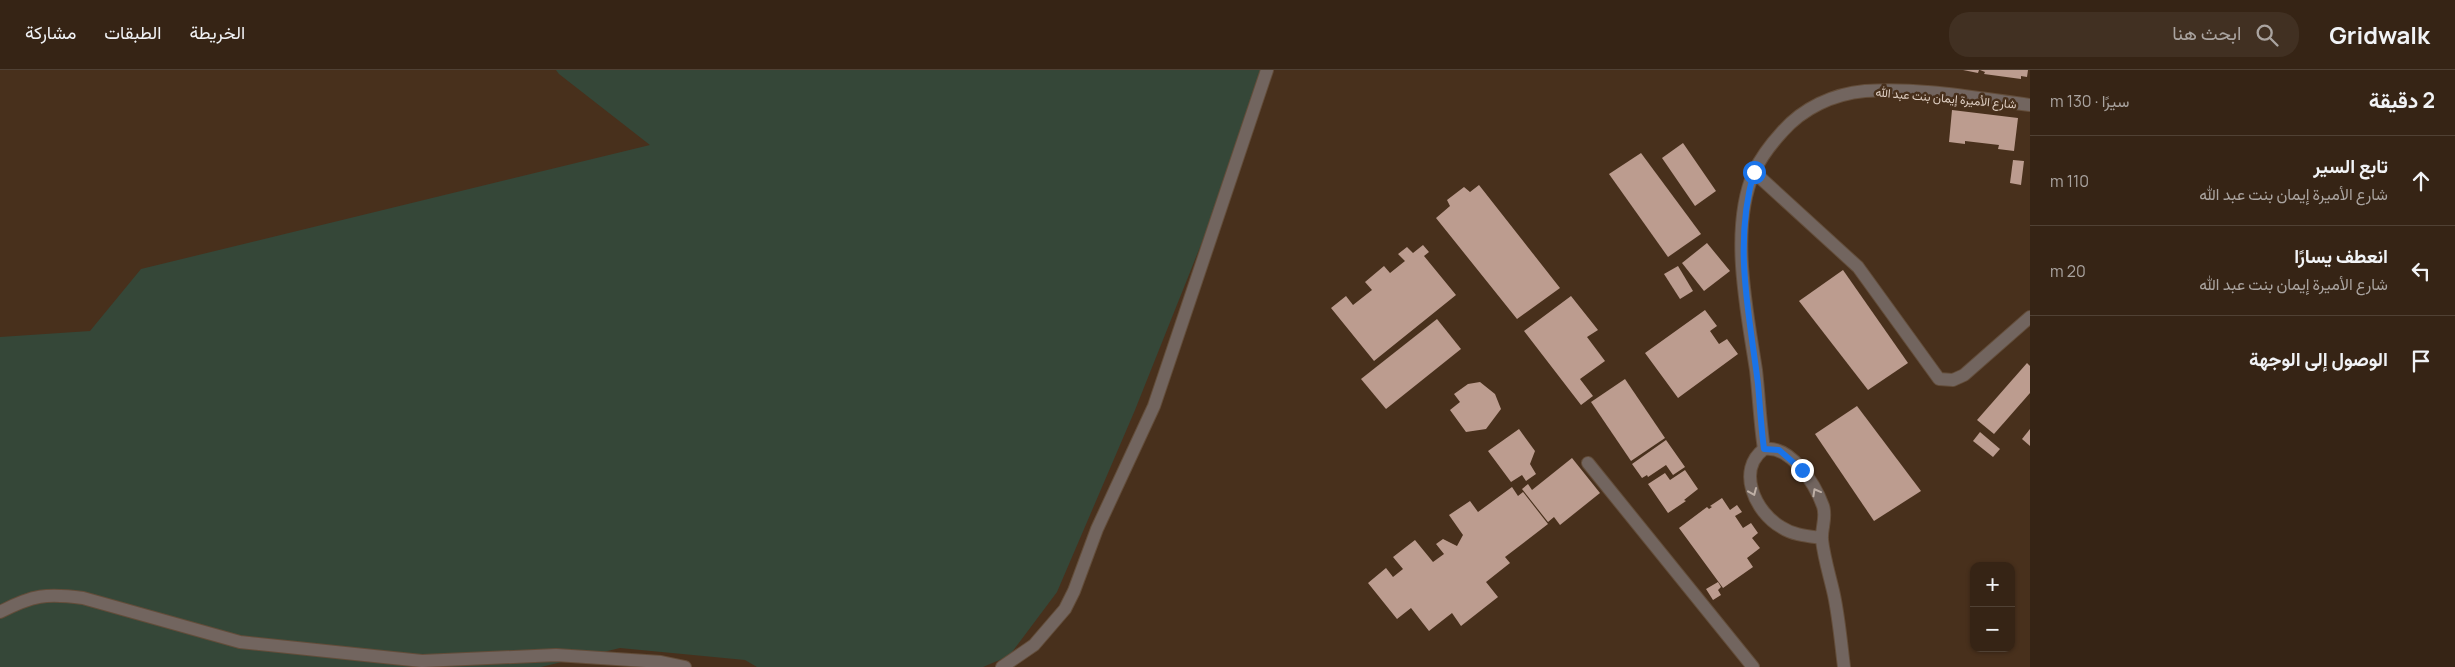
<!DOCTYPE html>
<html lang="ar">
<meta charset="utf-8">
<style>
body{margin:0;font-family:Manrope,Vazirmatn,sans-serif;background:#413022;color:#f1f3f6;direction:rtl}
.controls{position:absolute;right:15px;bottom:15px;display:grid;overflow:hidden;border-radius:10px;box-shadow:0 1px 4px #0004}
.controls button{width:45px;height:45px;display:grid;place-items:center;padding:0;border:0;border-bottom:1px solid #504134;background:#362415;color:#f1f3f6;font:25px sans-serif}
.stop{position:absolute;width:15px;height:15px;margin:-11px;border:4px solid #1a73e8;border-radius:50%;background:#fff}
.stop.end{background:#1a73e8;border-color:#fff;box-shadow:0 1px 5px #0008}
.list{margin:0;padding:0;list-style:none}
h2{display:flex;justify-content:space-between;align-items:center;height:65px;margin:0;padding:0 20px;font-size:21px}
h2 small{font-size:16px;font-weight:400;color:#aaa4a0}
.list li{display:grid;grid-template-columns:32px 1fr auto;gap:15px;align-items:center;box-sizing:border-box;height:90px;padding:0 20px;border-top:1px solid #504134}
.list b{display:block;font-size:19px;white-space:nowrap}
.list p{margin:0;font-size:16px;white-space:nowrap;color:#aaa4a0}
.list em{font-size:16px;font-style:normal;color:#aaa4a0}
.icon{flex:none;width:28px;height:28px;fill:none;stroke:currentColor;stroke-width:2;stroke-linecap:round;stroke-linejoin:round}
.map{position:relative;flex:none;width:2030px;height:597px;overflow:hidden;direction:ltr}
header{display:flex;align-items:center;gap:30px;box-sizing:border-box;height:70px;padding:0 25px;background:#362415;border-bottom:1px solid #504134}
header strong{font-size:24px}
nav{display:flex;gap:28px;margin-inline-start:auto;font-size:18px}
.search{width:350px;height:45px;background:#413022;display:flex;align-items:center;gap:12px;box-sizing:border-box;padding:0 18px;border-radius:20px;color:#aaa4a0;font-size:19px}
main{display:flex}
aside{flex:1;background:#362415}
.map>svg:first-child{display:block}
.green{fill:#354738}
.building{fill:#bc9c8f}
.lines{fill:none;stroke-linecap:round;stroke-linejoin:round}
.minor-casing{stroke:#634d3a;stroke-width:14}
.minor{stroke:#72655f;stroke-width:12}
.oneway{stroke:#beafa5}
.route{stroke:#1a73e8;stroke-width:6}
.labels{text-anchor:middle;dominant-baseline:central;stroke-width:5;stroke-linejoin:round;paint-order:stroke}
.street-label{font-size:12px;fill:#dfcfc3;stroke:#48301c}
</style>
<header>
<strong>Gridwalk</strong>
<div class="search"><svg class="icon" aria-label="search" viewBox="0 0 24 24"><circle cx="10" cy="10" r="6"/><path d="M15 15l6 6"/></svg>ابحث هنا</div>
<nav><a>الخريطة</a><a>الطبقات</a><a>مشاركة</a></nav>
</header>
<main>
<aside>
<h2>2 دقيقة<small>سيرًا · 130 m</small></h2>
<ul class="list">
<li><svg class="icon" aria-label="ahead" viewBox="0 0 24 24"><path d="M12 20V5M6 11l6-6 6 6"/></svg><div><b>تابع السير</b><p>شارع الأميرة إيمان بنت عبد الله</p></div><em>110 m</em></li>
<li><svg class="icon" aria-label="left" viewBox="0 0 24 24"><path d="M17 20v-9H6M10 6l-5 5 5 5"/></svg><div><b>انعطف يسارًا</b><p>شارع الأميرة إيمان بنت عبد الله</p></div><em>20 m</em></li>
<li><svg class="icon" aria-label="arrive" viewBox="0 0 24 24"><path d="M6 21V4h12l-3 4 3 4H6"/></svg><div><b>الوصول إلى الوجهة</b></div></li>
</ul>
</aside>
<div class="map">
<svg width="2030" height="597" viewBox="0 0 2030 597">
<rect width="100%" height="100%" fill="#48301c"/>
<!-- green -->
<polygon class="green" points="556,0 1264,0 1214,142 1135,340 1057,522 1009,586 983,597 757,597 745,590 620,578 541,597 0,597 0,267 90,261 141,199 650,75 559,4"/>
<!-- building -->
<g class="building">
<polygon points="1963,0 1979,0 1978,3"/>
<polygon points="1980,0 2028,0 2027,7 2021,6 2021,9 1984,4 1985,2"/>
<polygon points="1952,40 2018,48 2014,81 1998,79 1999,75 1965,71 1965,74 1949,72"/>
<polygon points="1683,73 1716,121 1695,136 1662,88"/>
<polygon points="1641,83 1701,164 1668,187 1609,104"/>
<polygon points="2013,90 2024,91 2021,115 2010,113"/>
<polygon points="1479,115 1560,218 1517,249 1436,148 1450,136 1447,130 1464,117 1470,122"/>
<polygon points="1707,173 1730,201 1704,221 1682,193"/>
<polygon points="1423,175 1429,182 1424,186 1456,225 1374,291 1331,238 1346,226 1353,235 1372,220 1365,212 1384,196 1390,203 1405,191 1398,184 1407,177 1413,183"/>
<polygon points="1678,196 1693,221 1680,229 1664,204"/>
<polygon points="1843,200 1908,293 1868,320 1799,231"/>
<polygon points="1571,226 1598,260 1587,267 1605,291 1580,309 1593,326 1581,335 1524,261"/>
<polygon points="1705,240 1717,256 1710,261 1719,274 1727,269 1738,284 1678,328 1645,283"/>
<polygon points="1437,249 1461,279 1386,339 1361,309"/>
<polygon points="2027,293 2030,296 2030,323 1994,364 1977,350"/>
<polygon points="1625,309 1665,368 1631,391 1591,332"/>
<polygon points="1480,312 1495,324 1501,339 1486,359 1466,362 1450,340 1460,332 1454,324 1468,314"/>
<polygon points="1857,336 1921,421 1874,451 1815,364"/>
<polygon points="1519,359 1535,381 1530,394 1536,404 1526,411 1522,405 1511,412 1488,381"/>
<polygon points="2030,359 2030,376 2022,369"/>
<polygon points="1980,362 2000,379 1993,387 1973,371"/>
<polygon points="1666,370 1685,397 1673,405 1666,395 1648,407 1647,405 1642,408 1632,394"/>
<polygon points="1572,388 1600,423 1560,455 1554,447 1548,452 1522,419 1528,414 1532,420"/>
<polygon points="1685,400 1698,419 1684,430 1686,431 1668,443 1648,414 1665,403 1670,410"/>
<polygon points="1512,417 1518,426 1523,422 1548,454 1505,487 1510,493 1486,512 1498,527 1461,556 1452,543 1429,561 1411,538 1397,549 1368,513 1386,498 1393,507 1403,499 1393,487 1415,470 1433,492 1444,484 1436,474 1443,469 1457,476 1463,465 1449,445 1470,431 1478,442"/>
<polygon points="1722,428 1730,440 1737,435 1742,442 1735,446 1743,458 1751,453 1758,463 1752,468 1760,478 1747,488 1753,497 1723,518 1679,458 1707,437 1709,439 1712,437 1710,436"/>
<polygon points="1718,512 1721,517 1718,520 1721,525 1713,530 1706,519"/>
</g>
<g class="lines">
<defs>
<g id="minor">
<polyline points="1754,102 1858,197 1939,309 1953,310 1964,305 2030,247"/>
<path d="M1764,379C1760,353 1759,326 1756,300C1747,241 1729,159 1754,102C1761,87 1771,74 1782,62C1803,38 1833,24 1865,21C1919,17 1976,28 2030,35"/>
<polyline points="1588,393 1753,597"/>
<path d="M1822,468C1807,466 1793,465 1781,457C1755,442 1736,400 1764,379C1791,375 1815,414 1823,436C1827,448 1821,458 1822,470C1824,488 1830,507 1834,525C1839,549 1841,573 1844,597"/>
<path d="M0,542C33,525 46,523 83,528L240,572L422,591L556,585L661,592L685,597"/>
<polyline points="1002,597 1034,575 1065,539 1074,521 1097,459 1154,336 1267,0"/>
</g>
</defs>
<!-- minor casing -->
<use href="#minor" class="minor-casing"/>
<!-- minor -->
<use href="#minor" class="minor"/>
</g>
<!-- one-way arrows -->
<defs><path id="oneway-chevron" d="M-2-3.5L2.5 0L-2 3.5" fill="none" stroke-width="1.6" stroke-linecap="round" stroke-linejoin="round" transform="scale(1.25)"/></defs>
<g class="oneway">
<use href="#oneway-chevron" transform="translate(1753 422) rotate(67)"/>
<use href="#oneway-chevron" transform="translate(1816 422) rotate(-119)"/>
</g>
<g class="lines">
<!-- route -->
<path class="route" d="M1754,102C1733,175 1749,241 1758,314C1760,336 1761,357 1764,379L1779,380L1802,400"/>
</g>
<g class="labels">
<!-- street labels -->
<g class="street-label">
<text transform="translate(1946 28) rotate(5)">شارع الأميرة إيمان بنت عبد الله</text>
</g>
</g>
</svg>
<div class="controls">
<button>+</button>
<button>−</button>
</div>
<div class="stop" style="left:1754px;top:102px"></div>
<div class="stop end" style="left:1802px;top:400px"></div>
</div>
</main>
